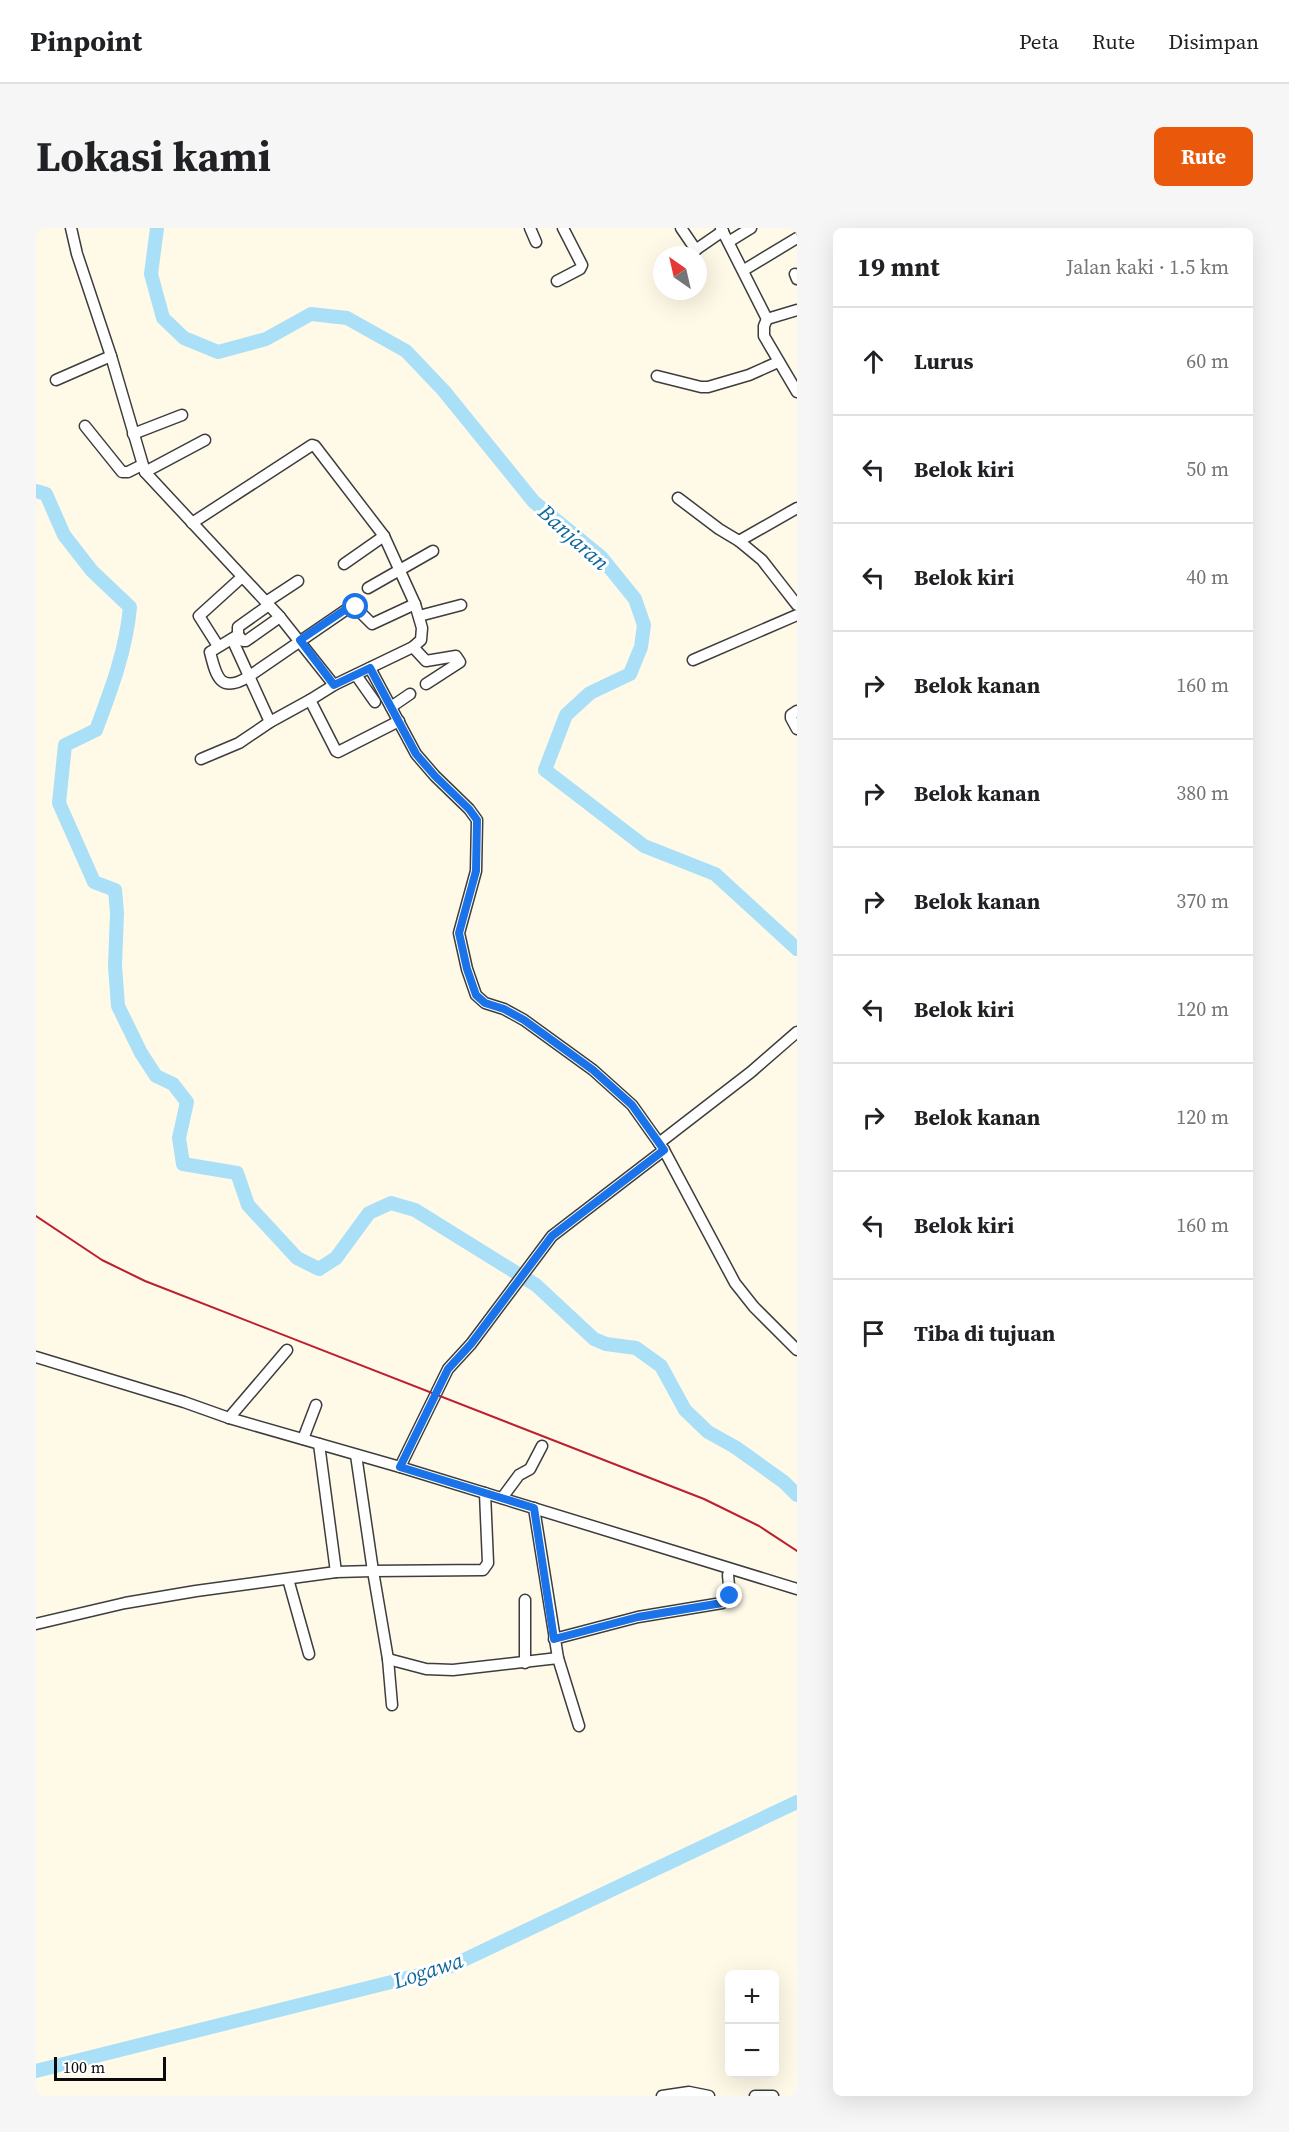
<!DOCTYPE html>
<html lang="id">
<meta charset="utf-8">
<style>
body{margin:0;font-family:"Source Serif 4",serif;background:#f6f6f6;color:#202124}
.controls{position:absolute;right:18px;bottom:18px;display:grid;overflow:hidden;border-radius:9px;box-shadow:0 6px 24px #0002}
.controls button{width:54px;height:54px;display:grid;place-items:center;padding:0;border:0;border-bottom:2px solid #e0e0e0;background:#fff;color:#202124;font:30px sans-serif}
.compass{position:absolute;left:617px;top:18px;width:54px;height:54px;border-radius:50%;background:#fff;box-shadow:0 6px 24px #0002;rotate:326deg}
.scale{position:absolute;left:18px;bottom:15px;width:112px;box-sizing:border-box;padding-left:6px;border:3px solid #0a0a0a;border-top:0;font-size:16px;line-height:21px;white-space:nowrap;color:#0a0a0a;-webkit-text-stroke:4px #fff;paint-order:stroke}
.stop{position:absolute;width:18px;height:18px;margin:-14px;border:4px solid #1a73e8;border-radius:50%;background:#fff}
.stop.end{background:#1a73e8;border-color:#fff;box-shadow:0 2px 6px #0008}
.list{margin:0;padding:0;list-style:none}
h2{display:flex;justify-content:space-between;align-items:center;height:78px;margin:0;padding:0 24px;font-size:26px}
h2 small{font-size:20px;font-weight:400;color:#757577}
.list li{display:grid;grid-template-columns:39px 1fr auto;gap:18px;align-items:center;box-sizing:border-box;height:108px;padding:0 24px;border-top:2px solid #e0e0e0}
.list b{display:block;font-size:22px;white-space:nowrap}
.list em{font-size:20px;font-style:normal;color:#757577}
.icon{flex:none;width:33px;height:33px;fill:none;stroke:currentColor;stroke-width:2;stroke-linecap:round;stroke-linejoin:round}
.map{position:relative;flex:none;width:761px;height:1868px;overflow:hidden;border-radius:9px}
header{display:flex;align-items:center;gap:36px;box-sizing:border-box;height:84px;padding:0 30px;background:#fff;border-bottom:2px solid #e0e0e0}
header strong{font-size:28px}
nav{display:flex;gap:33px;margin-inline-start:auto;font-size:21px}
.intro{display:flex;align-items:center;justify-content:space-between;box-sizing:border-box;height:144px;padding:0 36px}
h1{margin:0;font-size:42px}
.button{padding:15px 27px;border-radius:9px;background:#ea580c;color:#fff;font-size:21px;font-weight:700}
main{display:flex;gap:36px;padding:0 36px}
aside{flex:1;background:#fff;border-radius:9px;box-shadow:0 6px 24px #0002}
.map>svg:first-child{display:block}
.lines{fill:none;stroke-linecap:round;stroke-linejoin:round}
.river{stroke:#aadff8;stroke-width:14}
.minor-casing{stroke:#3d3d3d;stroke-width:13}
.minor{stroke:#fff;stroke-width:10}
.rail{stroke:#bc1f2f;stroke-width:2}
.route{stroke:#1a73e8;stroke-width:8}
.labels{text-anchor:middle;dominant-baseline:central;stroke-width:6;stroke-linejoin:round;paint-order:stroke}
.water-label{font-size:22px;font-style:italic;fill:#11689d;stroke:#fff}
</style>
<header>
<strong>Pinpoint</strong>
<nav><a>Peta</a><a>Rute</a><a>Disimpan</a></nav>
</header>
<div class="intro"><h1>Lokasi kami</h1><a class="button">Rute</a></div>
<main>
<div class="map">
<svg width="761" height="1868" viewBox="0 0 761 1868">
<rect width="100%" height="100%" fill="#fff9e7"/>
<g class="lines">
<!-- river -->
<g class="river">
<polyline points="121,0 115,46 127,90 148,110 182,124 230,111 275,86 311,90 370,123 408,163 498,274 565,329 599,371 608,397 605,419 594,446 554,465 530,487 509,542 608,618 679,646 761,721"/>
<path d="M0,263L10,266L28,307L56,343L94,379C90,423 75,462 60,502L29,517L23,575L58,654L79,662L81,685L79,738L82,778L105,825L120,848L137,856L151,874L143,910L147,936L201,945L212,977L261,1030L283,1041L300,1030L333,985L355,975L379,982L500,1057L558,1111L570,1116L600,1120L625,1138L649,1182L672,1204L699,1219L748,1254L761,1267"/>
<polyline points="0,1843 411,1740 761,1574"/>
</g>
<defs>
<g id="minor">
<polyline points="35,0 41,26 75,128 109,244 244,389 298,457"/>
<polyline points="494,0 500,14"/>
<polyline points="645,0 660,22"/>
<polyline points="685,0 731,91 761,82"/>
<polyline points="694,13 715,0"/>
<polyline points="652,27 687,3"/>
<polyline points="708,42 761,10"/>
<polyline points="759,46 761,51"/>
<polyline points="521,53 544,41 546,37 527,0"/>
<polyline points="731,91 728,98 728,108 761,164"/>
<polyline points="621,148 665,159 672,159 713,147 742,134"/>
<polyline points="20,152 75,128"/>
<polyline points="49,198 86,244 92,244 106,237"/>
<polyline points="97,206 146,187"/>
<polyline points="109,244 169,212"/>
<polyline points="642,270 683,301 703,313 761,280"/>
<polyline points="156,295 276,217 279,218 348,308 379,376 386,400 385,412 377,419 298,457 274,472 300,523 302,524 363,493"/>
<polyline points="703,313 726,332 761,377"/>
<polyline points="308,336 348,308"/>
<polyline points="332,360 397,323"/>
<polyline points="230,374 262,353"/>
<polyline points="383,388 425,377"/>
<path d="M202,407L174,424C180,448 184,466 212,449L317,377L336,396L379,376"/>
<polyline points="202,407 207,413 210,413 244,389"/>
<polyline points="202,407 202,399 233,377"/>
<polyline points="196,411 234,494"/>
<polyline points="182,418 163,388 206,349"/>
<polyline points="377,419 390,433 420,428 424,434 390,456"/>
<polyline points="657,432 761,387"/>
<polyline points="334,440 380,526 399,548 433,581 441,592 440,643 423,705 431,741 440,767 449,775 468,781 488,792 557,842 596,877 628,922 699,1055 718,1079 761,1122"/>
<polyline points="320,447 339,474"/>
<polyline points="355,479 374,466"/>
<polyline points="761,483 755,487 755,490 761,501"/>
<polyline points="165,531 203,515 234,494 274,472"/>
<polyline points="623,915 715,844 761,804"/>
<polyline points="0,1129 148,1174 193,1190 364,1239 761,1361"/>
<polyline points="193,1190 251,1122"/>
<polyline points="267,1211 280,1177"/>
<polyline points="283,1216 300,1344"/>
<polyline points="364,1239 412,1141 435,1116 516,1008 628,922"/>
<polyline points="466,1270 483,1247 494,1241 506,1218"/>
<polyline points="498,1280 522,1430 543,1498"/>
<polyline points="252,1351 273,1426"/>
<polyline points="489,1372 489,1435"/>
<polyline points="0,1396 89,1375 160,1363 300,1344 337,1343 320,1227"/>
<polyline points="518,1411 602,1389 686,1375 694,1368 692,1347"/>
<polyline points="352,1431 390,1441 417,1442 522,1430"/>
<polyline points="356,1477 352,1431 337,1343 447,1342 452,1335 449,1265"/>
<polyline points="626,1868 653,1864 673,1868"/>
<polyline points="719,1868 737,1868"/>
</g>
</defs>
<!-- minor casing -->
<use href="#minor" class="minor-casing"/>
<!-- minor -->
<use href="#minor" class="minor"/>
<!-- rail -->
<polyline class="rail" points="0,988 66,1032 109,1053 668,1271 723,1298 761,1323"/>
</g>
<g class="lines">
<!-- route -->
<polyline class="route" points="320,379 316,377 264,412 298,457 334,440 380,526 399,548 433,581 441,592 440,643 423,705 431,741 440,767 449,775 468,781 488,792 557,842 596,877 628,922 516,1008 435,1116 412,1141 364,1239 498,1280 518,1411 602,1389 686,1375 694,1368"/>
</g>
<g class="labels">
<!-- water labels -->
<g class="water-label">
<text transform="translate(538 309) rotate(42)">Banjaran</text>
<text transform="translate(392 1742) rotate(-18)">Logawa</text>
</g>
</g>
</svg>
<div class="controls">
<button>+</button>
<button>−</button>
</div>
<svg class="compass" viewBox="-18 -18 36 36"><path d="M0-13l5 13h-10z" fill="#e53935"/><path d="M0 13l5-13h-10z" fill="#757577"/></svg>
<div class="scale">100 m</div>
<div class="stop" style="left:320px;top:379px"></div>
<div class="stop end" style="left:694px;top:1368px"></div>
</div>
<aside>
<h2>19 mnt<small>Jalan kaki · 1.5 km</small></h2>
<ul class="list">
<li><svg class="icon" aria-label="ahead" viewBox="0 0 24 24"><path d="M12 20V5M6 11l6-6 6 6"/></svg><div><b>Lurus</b></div><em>60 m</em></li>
<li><svg class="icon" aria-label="left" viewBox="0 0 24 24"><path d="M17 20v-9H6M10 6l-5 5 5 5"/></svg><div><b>Belok kiri</b></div><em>50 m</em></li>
<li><svg class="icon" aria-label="left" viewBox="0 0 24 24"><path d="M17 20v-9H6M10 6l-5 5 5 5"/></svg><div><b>Belok kiri</b></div><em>40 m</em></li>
<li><svg class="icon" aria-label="right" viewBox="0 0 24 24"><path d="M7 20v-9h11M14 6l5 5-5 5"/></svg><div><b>Belok kanan</b></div><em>160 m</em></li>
<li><svg class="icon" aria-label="right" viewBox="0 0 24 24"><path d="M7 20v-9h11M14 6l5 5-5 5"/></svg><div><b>Belok kanan</b></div><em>380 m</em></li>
<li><svg class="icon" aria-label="right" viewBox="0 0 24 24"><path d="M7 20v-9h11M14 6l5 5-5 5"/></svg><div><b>Belok kanan</b></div><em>370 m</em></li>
<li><svg class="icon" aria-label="left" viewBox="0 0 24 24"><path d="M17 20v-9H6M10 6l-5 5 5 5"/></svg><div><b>Belok kiri</b></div><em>120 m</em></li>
<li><svg class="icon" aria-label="right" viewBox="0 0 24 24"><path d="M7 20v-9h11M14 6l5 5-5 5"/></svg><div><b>Belok kanan</b></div><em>120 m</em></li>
<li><svg class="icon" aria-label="left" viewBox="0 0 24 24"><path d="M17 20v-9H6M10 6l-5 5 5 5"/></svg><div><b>Belok kiri</b></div><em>160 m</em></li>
<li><svg class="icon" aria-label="arrive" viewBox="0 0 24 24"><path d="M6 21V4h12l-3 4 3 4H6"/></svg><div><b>Tiba di tujuan</b></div></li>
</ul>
</aside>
</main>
